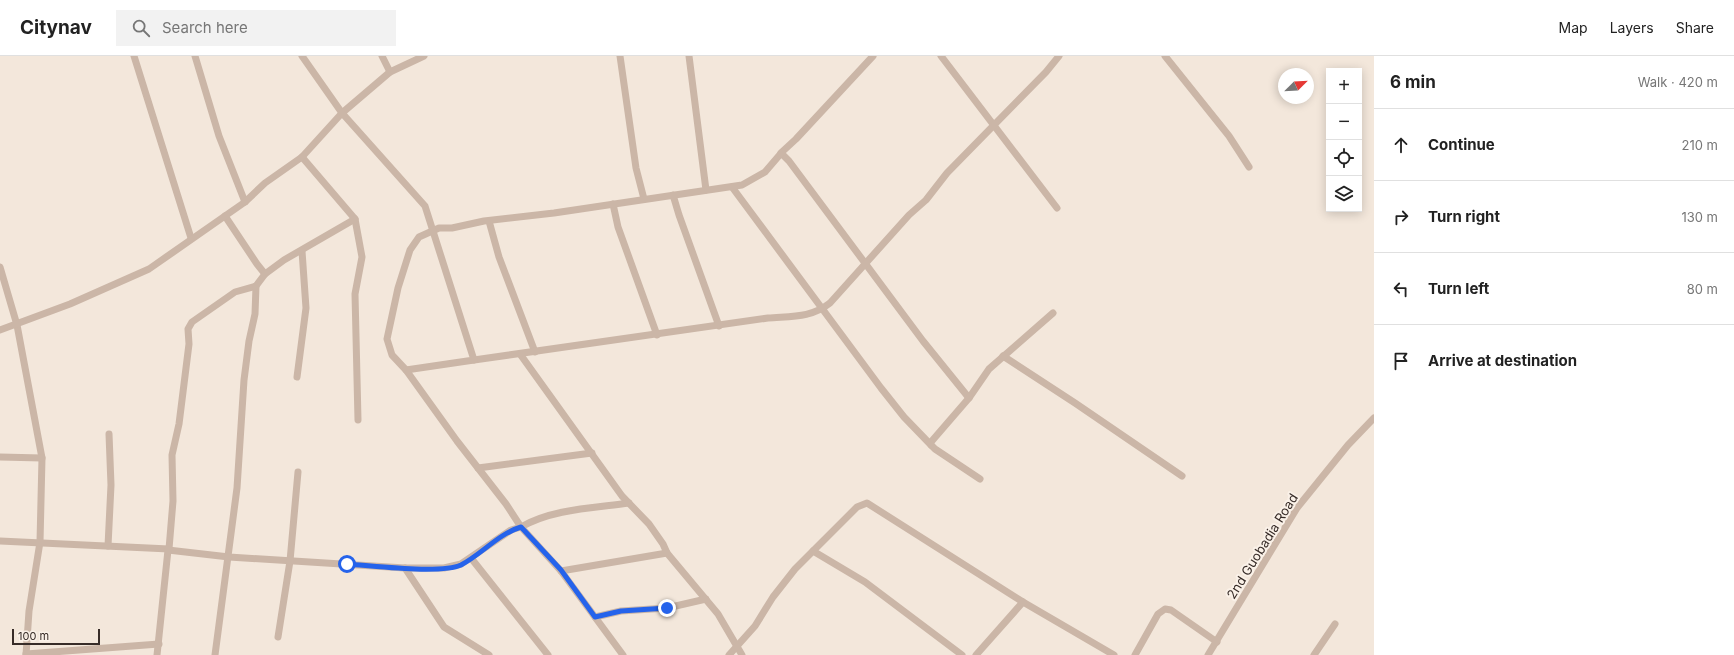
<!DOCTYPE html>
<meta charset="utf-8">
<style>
body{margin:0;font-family:Inter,sans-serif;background:#f2f2f2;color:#222}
.controls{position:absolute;right:12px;top:12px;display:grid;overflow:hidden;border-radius:0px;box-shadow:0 2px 10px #0003}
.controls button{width:36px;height:36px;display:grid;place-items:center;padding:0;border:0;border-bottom:1px solid #e0e0e0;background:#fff;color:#222;font:20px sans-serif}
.compass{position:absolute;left:1278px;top:12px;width:36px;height:36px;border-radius:50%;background:#fff;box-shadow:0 2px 10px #0003;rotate:66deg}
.scale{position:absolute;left:12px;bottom:10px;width:88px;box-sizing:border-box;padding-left:4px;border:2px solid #372c28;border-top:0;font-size:11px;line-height:14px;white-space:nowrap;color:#372c28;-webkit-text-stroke:3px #faf1e8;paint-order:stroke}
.stop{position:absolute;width:12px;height:12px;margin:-9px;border:3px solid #2563eb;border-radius:50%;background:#fff}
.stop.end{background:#2563eb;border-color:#fff;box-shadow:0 1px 4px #0008}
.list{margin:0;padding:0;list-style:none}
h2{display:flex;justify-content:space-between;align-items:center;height:52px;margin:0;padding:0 16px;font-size:17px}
h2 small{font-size:13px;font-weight:400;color:#767676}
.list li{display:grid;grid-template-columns:26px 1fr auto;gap:12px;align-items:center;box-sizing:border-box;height:72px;padding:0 16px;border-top:1px solid #e0e0e0}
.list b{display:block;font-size:15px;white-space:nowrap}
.list em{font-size:13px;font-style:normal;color:#767676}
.icon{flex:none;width:22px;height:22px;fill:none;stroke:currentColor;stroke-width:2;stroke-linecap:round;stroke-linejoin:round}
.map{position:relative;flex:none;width:1374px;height:599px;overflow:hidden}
header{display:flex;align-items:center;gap:24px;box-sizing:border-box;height:56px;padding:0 20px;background:#fff;border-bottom:1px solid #e0e0e0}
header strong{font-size:19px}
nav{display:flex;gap:22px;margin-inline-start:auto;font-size:14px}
.search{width:280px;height:36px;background:#f2f2f2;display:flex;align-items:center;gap:10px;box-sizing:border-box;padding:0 14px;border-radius:0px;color:#767676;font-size:15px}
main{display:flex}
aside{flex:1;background:#fff}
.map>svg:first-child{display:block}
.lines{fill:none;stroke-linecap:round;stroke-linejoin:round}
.minor{stroke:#cbb6a7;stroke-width:7}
.route{stroke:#2563eb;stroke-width:5}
.labels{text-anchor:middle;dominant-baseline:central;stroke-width:4;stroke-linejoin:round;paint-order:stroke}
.street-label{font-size:13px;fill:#372c28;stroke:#faf1e8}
</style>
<header>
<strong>Citynav</strong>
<div class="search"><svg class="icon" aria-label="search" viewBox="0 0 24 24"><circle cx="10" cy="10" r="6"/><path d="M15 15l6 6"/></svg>Search here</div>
<nav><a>Map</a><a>Layers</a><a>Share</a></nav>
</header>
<main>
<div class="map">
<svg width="1374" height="599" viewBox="0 0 1374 599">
<rect width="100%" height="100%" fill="#f3e7db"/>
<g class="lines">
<!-- minor -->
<g class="minor">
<polyline points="134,0 191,182"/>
<polyline points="195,0 219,80 245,146"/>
<polyline points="382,0 390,16"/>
<polyline points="620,0 636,112 644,143"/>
<polyline points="689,0 706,134"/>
<polyline points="941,0 1057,152"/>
<polyline points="1165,0 1229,80 1249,111"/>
<polyline points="781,97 789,105 923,285 969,342"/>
<polyline points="302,101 355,163 362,201 355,238 358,364"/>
<polyline points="732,131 881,332 904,361 931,389"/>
<polyline points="673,139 679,159 719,270"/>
<polyline points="613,148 618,171 657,279"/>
<polyline points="225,160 257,208 265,218"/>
<polyline points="489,165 499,201 535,296"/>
<polyline points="0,211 17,269 42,402 40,486 29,555 26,599"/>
<polyline points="0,274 70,248 149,213 245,146 265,127 302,101 342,57 390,16 424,0"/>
<polyline points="520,298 622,440 649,468 663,488 667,497 718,558 742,599"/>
<polyline points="1003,300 1075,347 1182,420"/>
<path d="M474,304L768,262C792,260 811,262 830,247L909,159L926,144L947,117L1046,16L1059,0"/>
<polyline points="406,314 392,299 387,283 398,232 410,194 419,181 439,172 452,172 484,165 554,157 742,129 765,116 783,95 796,83 873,0"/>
<polyline points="297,321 306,252 302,195"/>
<polyline points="0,401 42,402"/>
<polyline points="478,412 592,397"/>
<polyline points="980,423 935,393 931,389 931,386 969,342 989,313 1053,257"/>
<polyline points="0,485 169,493 168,494 229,501 405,512 444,512 461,508 511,474 521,471 506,448 457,385 406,314 474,304 425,150 342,57 302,0"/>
<polyline points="108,490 111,429 109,378"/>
<polyline points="169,493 173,445 172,399 179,368 189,288 188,273 192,266 235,236 256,230 265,218 284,204 355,163"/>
<polyline points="813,495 865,526 962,599"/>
<polyline points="471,502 548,599"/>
<polyline points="405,512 444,571 489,599"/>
<polyline points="561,515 667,497"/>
<polyline points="595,561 621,555 667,552 706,543"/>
<polyline points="278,581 290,505 298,416"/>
<polyline points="26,598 159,588"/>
<polyline points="157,599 168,494"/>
<polyline points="215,599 237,432 244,324 249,285 255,258 256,230"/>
<path d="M623,599L561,515L521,471C552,453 593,452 629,447"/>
<polyline points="729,599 755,570 773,541 795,513 857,451 867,447 1023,546 1114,599"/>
<polyline points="976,599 1023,546"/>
<polyline points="1135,599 1158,558 1165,553 1171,554 1217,586"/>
<polyline points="1208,599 1297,452 1348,389 1374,362"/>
<polyline points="1314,599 1335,568"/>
</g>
</g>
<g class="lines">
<!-- route -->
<path class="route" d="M347,508C372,510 441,518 461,509C482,498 498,478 521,471L561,514L595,561L621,555L667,552"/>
</g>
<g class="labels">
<!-- street labels -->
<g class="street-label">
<text transform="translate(1262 490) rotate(-58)">2nd Guobadia Road</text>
</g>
</g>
</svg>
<div class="controls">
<button>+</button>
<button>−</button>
<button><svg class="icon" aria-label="locate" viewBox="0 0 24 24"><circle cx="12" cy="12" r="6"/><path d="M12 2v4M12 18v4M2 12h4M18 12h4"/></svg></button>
<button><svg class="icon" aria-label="layers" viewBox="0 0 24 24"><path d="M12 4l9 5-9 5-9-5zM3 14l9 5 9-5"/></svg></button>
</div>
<svg class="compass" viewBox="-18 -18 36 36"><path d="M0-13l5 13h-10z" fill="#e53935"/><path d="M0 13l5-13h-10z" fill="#767676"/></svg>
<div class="scale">100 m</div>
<div class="stop" style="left:347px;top:508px"></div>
<div class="stop end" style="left:667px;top:552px"></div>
</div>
<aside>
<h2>6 min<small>Walk · 420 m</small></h2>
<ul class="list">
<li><svg class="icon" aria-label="ahead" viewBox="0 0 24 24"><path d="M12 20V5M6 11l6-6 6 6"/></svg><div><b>Continue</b></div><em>210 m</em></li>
<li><svg class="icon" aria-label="right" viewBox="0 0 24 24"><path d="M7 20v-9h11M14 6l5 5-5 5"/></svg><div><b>Turn right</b></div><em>130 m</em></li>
<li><svg class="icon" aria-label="left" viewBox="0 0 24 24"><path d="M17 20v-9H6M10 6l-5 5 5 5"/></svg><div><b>Turn left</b></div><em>80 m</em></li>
<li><svg class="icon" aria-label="arrive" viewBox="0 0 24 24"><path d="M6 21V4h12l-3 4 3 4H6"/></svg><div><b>Arrive at destination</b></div></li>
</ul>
</aside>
</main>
